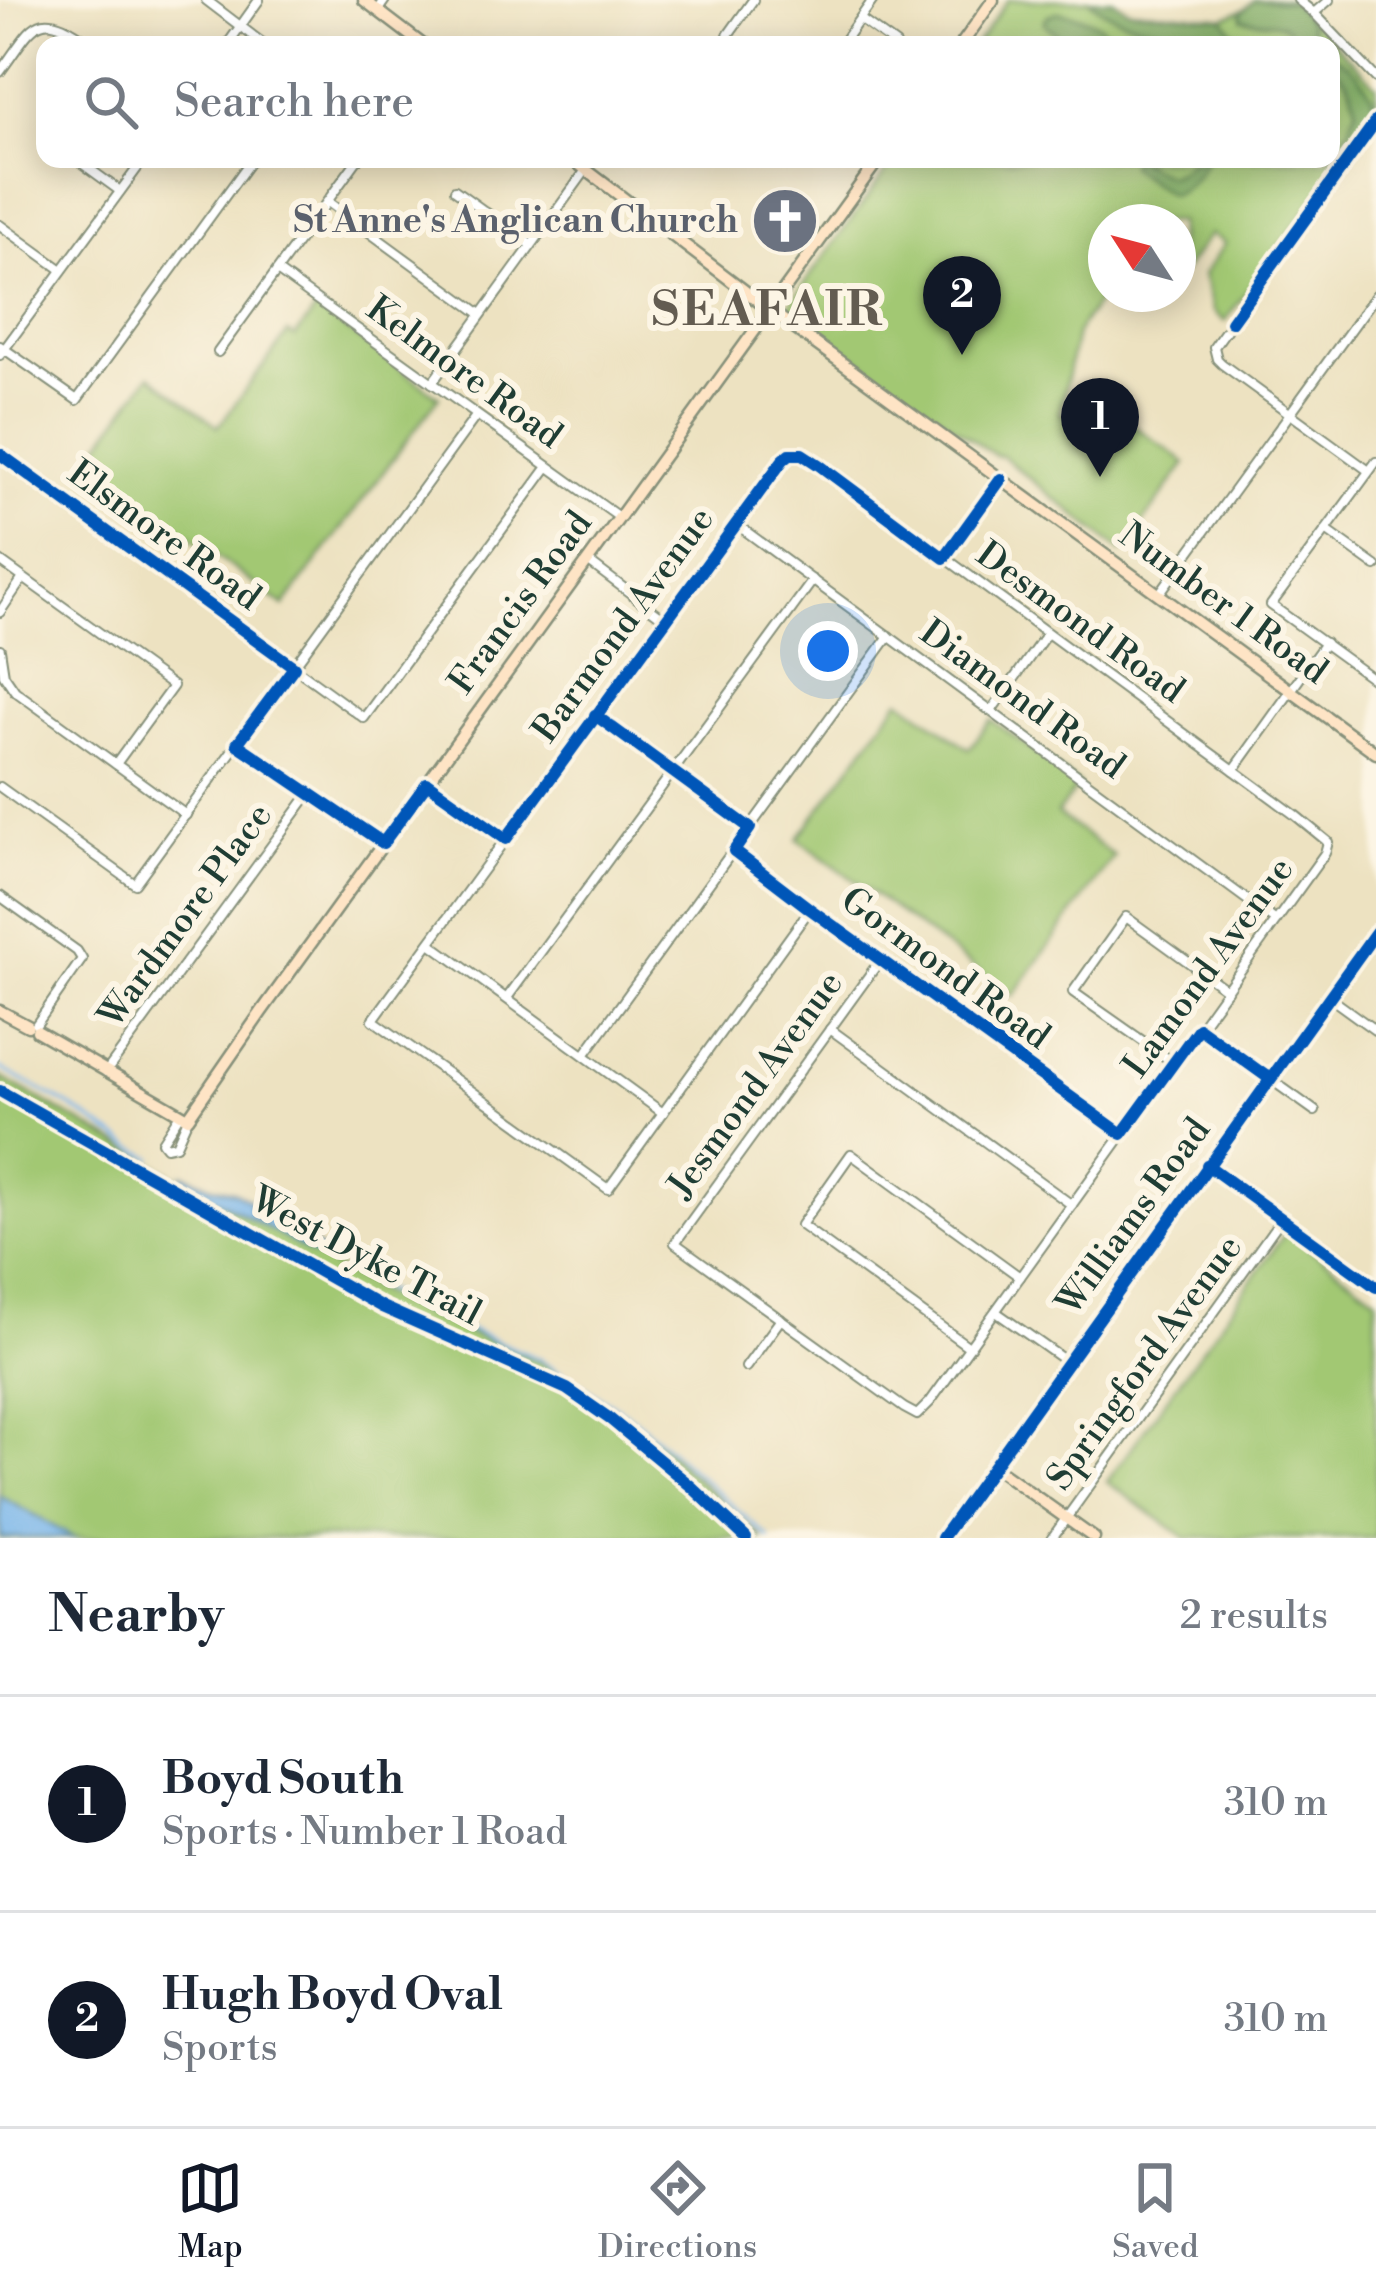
<!DOCTYPE html>
<meta charset="utf-8">
<style>
body{margin:0;font-family:"Libre Bodoni",serif;background:#f6f6f7;color:#1f2937}
.compass{position:absolute;left:1088px;top:204px;width:108px;height:108px;border-radius:50%;background:#fff;box-shadow:0 6px 30px #0003;rotate:306deg}
.you{position:absolute;left:828px;top:651px;width:42px;height:42px;margin:-30px;border:9px solid #fff;border-radius:50%;background:#1a73e8;box-shadow:0 0 0 18px #1a73e833}
.badge{display:grid;place-items:center;width:78px;height:78px;border-radius:50%;background:#111827;color:#fff;font-size:39px;font-weight:700}
.pin{position:absolute;translate:-50% -99px;filter:drop-shadow(0 3px 6px #0008)}
.pin::after{content:'';position:absolute;top:63px;width:42px;height:36px;background:inherit;clip-path:polygon(0 0,100% 0,50% 100%)}
.list{margin:0;padding:0;list-style:none}
h2{display:flex;justify-content:space-between;align-items:center;height:156px;margin:0;padding:0 48px;font-size:51px}
h2 small{font-size:39px;font-weight:400;color:#747a83}
.list li{display:grid;grid-template-columns:78px 1fr auto;gap:36px;align-items:center;box-sizing:border-box;height:216px;padding:0 48px;border-top:3px solid #e0e1e3}
.list b{display:block;font-size:45px;white-space:nowrap}
.list p{margin:0;font-size:39px;white-space:nowrap;color:#747a83}
.list em{font-size:39px;font-style:normal;color:#747a83}
.icon{flex:none;width:66px;height:66px;fill:none;stroke:currentColor;stroke-width:2;stroke-linecap:round;stroke-linejoin:round}
.map{position:relative;flex:none;width:1376px;height:1538px;overflow:hidden}
.search{position:absolute;background:#fff;box-shadow:0 6px 30px #0003;left:36px;right:36px;top:36px;height:132px;display:flex;align-items:center;gap:30px;box-sizing:border-box;padding:0 42px;border-radius:24px;color:#747a83;font-size:45px}
.sheet{height:588px;background:#fff}
nav{display:flex;justify-content:space-around;align-items:center;box-sizing:border-box;height:168px;border-top:3px solid #e0e1e3;background:#fff;font-size:33px;color:#747a83}
nav a{display:grid;justify-items:center;gap:6px}
nav .on{color:#111827}
.map>svg:first-child{display:block}
.green{fill:#a2c873;stroke:#608254;stroke-width:3}
.forest{fill:#81ac65;stroke:#50744c;stroke-width:3}
.water{fill:#79b6eb;stroke:#4c7a90;stroke-width:3}
.lines{fill:none;stroke-linecap:round;stroke-linejoin:round}
.stream{stroke:#79b6eb;stroke-width:3}
.street-casing{stroke:#86907a;stroke-width:12}
.secondary-casing{stroke:#86907a;stroke-width:15}
.street{stroke:#fff;stroke-width:8}
.secondary{stroke:#fee4c5;stroke-width:10}
.cycleway-casing{stroke:#fcf5e5;stroke-width:20}
.cycleway{stroke:#0057b8;stroke-width:12}
.labels{text-anchor:middle;dominant-baseline:central;stroke-width:12;stroke-linejoin:round;paint-order:stroke}
.worship-label{font-size:36px;font-weight:bold;fill:#5b616d;stroke:#fcf5e5;text-anchor:end}
.street-label{font-size:36px;fill:#1f3d34;stroke:#fcf5e5}
.district-label{font-size:48px;font-weight:bold;letter-spacing:3px;fill:#635c51;stroke:#fcf5e5}
</style>
<div class="map">
<svg width="1376" height="1538" viewBox="0 0 1376 1538">
<rect width="100%" height="100%" fill="#fcf5e5"/>
<filter id="ink" filterUnits="userSpaceOnUse"><feTurbulence type="fractalNoise" baseFrequency=".00833" numOctaves="2"/><feDisplacementMap in="SourceGraphic" scale="24" xChannelSelector="R" yChannelSelector="G"/><feConvolveMatrix kernelMatrix="1 2 1 2 8 2 1 2 1" color-interpolation-filters="sRGB"/></filter>
<filter id="wash" filterUnits="userSpaceOnUse"><feTurbulence type="fractalNoise" baseFrequency=".004" numOctaves="4" result="noise"/><feDisplacementMap in="SourceGraphic" scale="48" xChannelSelector="R" yChannelSelector="G"/><feGaussianBlur stdDeviation="2.7" result="paint"/><feColorMatrix in="noise" values="0 0 0 0 0 0 0 0 0 0 0 0 0 0 0 0 0 1.4 0 .05"/><feComposite in="paint" operator="in"/></filter>
<g filter="url(#wash)">
<rect width="100%" height="100%" fill="#ede2c1"/>
<!-- green -->
<g class="green">
<polygon points="1008,0 1113,0 1129,10 1224,18 1266,0 1291,0 1376,85 1376,115 1225,321 1213,311 1203,275 1225,243 1210,234 1178,278 1178,222 1106,222 1106,289 1076,333 1060,414 1091,420 1114,411 1186,463 1122,552 1002,456 996,456 792,313 789,308 792,301 895,159 1331,159 1331,45 976,45"/>
<polygon points="317,308 439,397 284,606 88,461 150,375 218,427 288,333 295,337"/>
<polygon points="900,699 969,749 991,720 1079,784 1057,814 1114,856 1013,996 798,839"/>
<polygon points="0,1077 404,1306 540,1362 632,1420 761,1538 0,1538"/>
<polygon points="1286,1232 1376,1297 1376,1538 1186,1538 1107,1482"/>
</g>
<!-- forest -->
<g class="forest">
<path d="M1089,0H1113L1129,10L1224,18L1242,45H1219L1217,39L1210,33C1169,32 1121,28 1089,0Z"/>
<path d="M1254,0L1292,2L1309,22L1313,40L1319,45H1294C1286,11 1266,27 1242,19L1241,13Z"/>
<path d="M1058,12C1078,16 1103,19 1110,40C1090,51 1057,40 1044,22L1048,15Z"/>
<path d="M1331,53C1351,65 1376,87 1374,114C1368,129 1352,142 1344,155L1338,159L1331,155V142C1354,134 1346,130 1356,109C1353,92 1348,76 1331,68Z"/>
<path d="M1135,159L1168,176C1185,171 1186,159 1206,159C1198,175 1188,190 1170,195L1130,167L1131,162Z"/>
</g>
<!-- water -->
<g class="water">
<path d="M183,1174L211,1186L235,1192L249,1200L251,1212L263,1220C286,1213 304,1239 323,1252V1256L320,1258L181,1179Z"/>
<polygon points="0,1496 74,1538 0,1538"/>
</g>
<g class="lines">
<!-- stream -->
<g class="stream">
<polyline points="0,1068 70,1106 128,1145 153,1158"/>
<polyline points="346,1267 406,1303 541,1360 634,1418 769,1538"/>
</g>
</g>
</g>
<g filter="url(#ink)">
<g class="lines">
<defs>
<g id="street">
<polyline points="206,0 265,45"/>
<polyline points="1298,0 1314,13 1376,78"/>
<polyline points="378,10 385,0"/>
<polyline points="1314,13 1329,0"/>
<polyline points="860,19 896,45"/>
<polyline points="227,45 259,0"/>
<polyline points="731,45 728,35 753,0"/>
<polyline points="841,45 873,0"/>
<path d="M0,72C36,23 36,4 93,45"/>
<polyline points="76,159 120,191"/>
<polyline points="455,190 531,245"/>
<polyline points="328,202 481,314"/>
<polyline points="0,225 62,270"/>
<polyline points="277,271 620,518"/>
<polyline points="0,346 77,400 252,159"/>
<polyline points="218,352 358,159"/>
<polyline points="0,355 144,159"/>
<polyline points="432,383 586,170"/>
<polyline points="0,454 364,718 547,468"/>
<polyline points="1376,462 1271,605 1376,681"/>
<polyline points="1369,471 1222,364 1217,359 1214,347 1376,121"/>
<polyline points="736,524 1276,921"/>
<polyline points="1326,530 1376,566"/>
<polyline points="944,558 1001,479"/>
<polyline points="0,561 173,686 116,764"/>
<polyline points="589,562 666,620"/>
<polyline points="1159,594 1376,295"/>
<polyline points="0,612 23,578"/>
<polyline points="0,649 4,675 15,691 186,815"/>
<polyline points="991,711 1047,633"/>
<polyline points="1234,770 1325,643"/>
<polyline points="427,783 506,839"/>
<polyline points="0,787 135,884 476,416"/>
<polyline points="734,851 810,909 1122,1134"/>
<polyline points="0,896 77,951 82,959 36,1025"/>
<polyline points="810,909 608,1189 373,1020 783,460 796,453 819,465 1295,815 1328,842 1325,853 930,1402 917,1415 904,1408 675,1243 881,959"/>
<polyline points="430,943 663,1113"/>
<polyline points="1329,997 1376,1031"/>
<polyline points="507,998 813,580"/>
<polyline points="1199,1028 1315,1111"/>
<polyline points="830,1029 1072,1205"/>
<polyline points="585,1054 889,636"/>
<polyline points="1174,1063 1073,992 1126,917 1227,990"/>
<polyline points="106,1072 310,793 383,843"/>
<polyline points="180,1114 162,1142 166,1147 176,1145 188,1118"/>
<polyline points="1207,1165 1376,1287"/>
<polyline points="996,1312 1067,1362"/>
<polyline points="969,1347 801,1225 851,1154 1020,1277"/>
<polyline points="746,1367 781,1319"/>
<polyline points="942,1538 993,1466"/>
<polyline points="1052,1538 1281,1219"/>
</g>
<g id="secondary">
<polyline points="364,0 423,45"/>
<polyline points="961,45 993,0"/>
<polyline points="572,159 779,317 1376,753"/>
<polyline points="0,1011 28,1026"/>
<polyline points="37,1031 188,1118 262,1011 879,159"/>
<polyline points="1094,1538 993,1466 1376,932"/>
</g>
</defs>
<!-- street casing -->
<use href="#street" class="street-casing"/>
<!-- secondary casing -->
<use href="#secondary" class="secondary-casing"/>
<!-- street -->
<use href="#street" class="street"/>
<!-- secondary -->
<use href="#secondary" class="secondary"/>
<defs>
<g id="cycleway">
<polyline points="1231,322 1376,121"/>
<polyline points="0,454 294,667 237,744 383,843 427,783 506,839 783,460 790,454 802,454 819,465 944,558 1001,479"/>
<polyline points="595,715 750,828 734,851 810,909 1122,1134 1199,1028 1270,1079"/>
<polyline points="0,1091 382,1307 567,1389 610,1419 692,1487 746,1538"/>
<polyline points="1207,1165 1376,1287"/>
<polyline points="942,1538 1376,932"/>
</g>
</defs>
<!-- cycleway casing -->
<use href="#cycleway" class="cycleway-casing"/>
<!-- cycleway -->
<use href="#cycleway" class="cycleway"/>
</g>
</g>
<!-- icons -->
<defs>
<symbol id="church-disc" viewBox="-11 -11 22 22"><circle r="9.5" fill="#6b7280" stroke="#fcf5e5"/><path d="M-1.2-6h2.4v3.5h3.3v2.4h-3.3V6h-2.4V-.1h-3.3v-2.4h3.3Z" fill="#fff"/></symbol>
</defs>
<g fill-rule="evenodd">
<use href="#church-disc" x="747" y="183" width="76" height="76"/>
</g>
<g class="labels">
<!-- worship labels -->
<g class="worship-label">
<text x="738" y="221">St Anne's Anglican Church</text>
</g>
<!-- street labels -->
<g class="street-label">
<text transform="translate(464 373) rotate(36)">Kelmore Road</text>
<text transform="translate(164 536) rotate(36)">Elsmore Road</text>
<text transform="translate(521 603) rotate(-54)">Francis Road</text>
<text transform="translate(1223 604) rotate(36)">Number 1 Road</text>
<text transform="translate(1080 623) rotate(36)">Desmond Road</text>
<text transform="translate(624 625) rotate(-54)">Barmond Avenue</text>
<text transform="translate(1022 700) rotate(36)">Diamond Road</text>
<text transform="translate(186 916) rotate(-54)">Wardmore Place</text>
<text transform="translate(1209 968) rotate(-54)">Lamond Avenue</text>
<text transform="translate(945 969) rotate(36)">Gormond Road</text>
<text transform="translate(756 1085) rotate(-54)">Jesmond Avenue</text>
<text transform="translate(1134 1217) rotate(-54)">Williams Road</text>
<text transform="translate(366 1257) rotate(28)">West Dyke Trail</text>
<text transform="translate(1145 1363) rotate(-54)">Springford Avenue</text>
</g>
<!-- district labels -->
<g class="district-label">
<text x="768" y="311">SEAFAIR</text>
</g>
</g>
</svg>
<svg class="compass" viewBox="-18 -18 36 36"><path d="M0-13l5 13h-10z" fill="#e53935"/><path d="M0 13l5-13h-10z" fill="#747a83"/></svg>
<div class="you"></div>
<div class="pin badge" style="left:1100px;top:477px">1</div>
<div class="pin badge" style="left:962px;top:355px">2</div>
<div class="search"><svg class="icon" aria-label="search" viewBox="0 0 24 24"><circle cx="10" cy="10" r="6"/><path d="M15 15l6 6"/></svg>Search here</div>
</div>
<section class="sheet">
<h2>Nearby<small>2 results</small></h2>
<ul class="list">
<li><span class="badge">1</span><div><b>Boyd South</b><p>Sports · Number 1 Road</p></div><em>310 m</em></li>
<li><span class="badge">2</span><div><b>Hugh Boyd Oval</b><p>Sports</p></div><em>310 m</em></li>
</ul>
</section>
<nav>
<a class="on"><svg class="icon" aria-label="map" viewBox="0 0 24 24"><path d="M3 6l6-2 6 2 6-2v14l-6 2-6-2-6 2zM9 4v14M15 6v14"/></svg>Map</a>
<a><svg class="icon" aria-label="directions" viewBox="0 0 24 24"><path d="M12 3l9 9-9 9-9-9zM9 14v-3h6M13 9l2 2-2 2"/></svg>Directions</a>
<a><svg class="icon" aria-label="saved" viewBox="0 0 24 24"><path d="M7 4h10v16l-5-4-5 4z"/></svg>Saved</a>
</nav>
